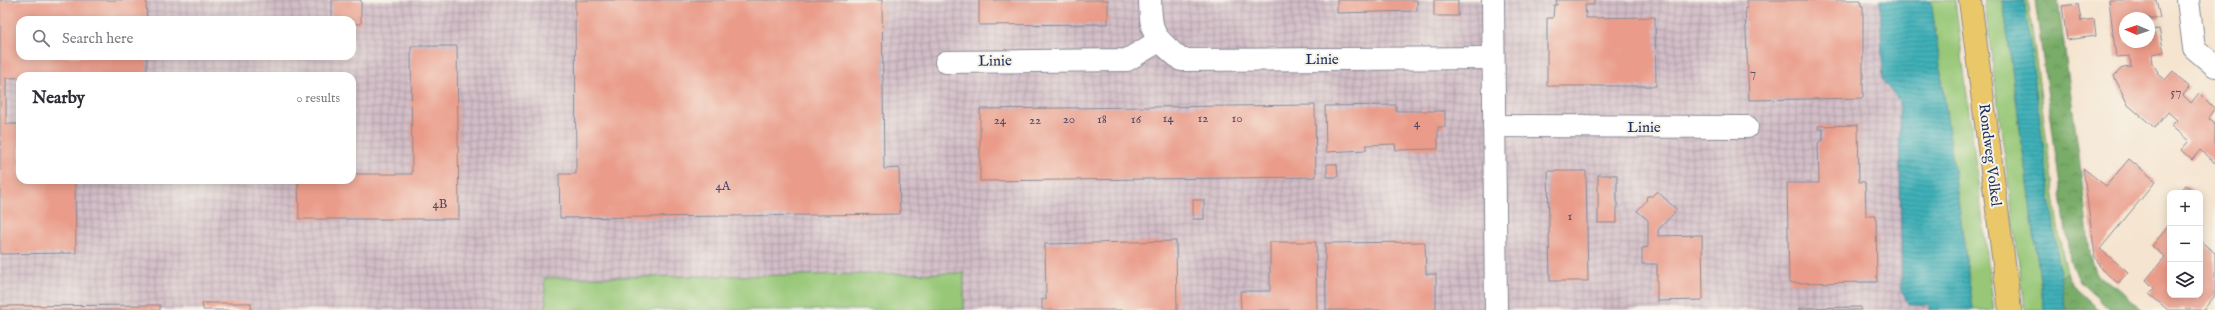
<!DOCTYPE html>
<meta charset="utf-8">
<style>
body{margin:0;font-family:"IM FELL English",serif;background:#f2f2f3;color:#2b2b33}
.controls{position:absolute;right:12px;bottom:12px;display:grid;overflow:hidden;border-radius:8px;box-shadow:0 2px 10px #0003}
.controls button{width:36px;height:36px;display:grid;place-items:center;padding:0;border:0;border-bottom:1px solid #e1e1e2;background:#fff;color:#2b2b33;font:20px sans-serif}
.compass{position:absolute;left:2119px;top:12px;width:36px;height:36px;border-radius:50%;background:#fff;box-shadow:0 2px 10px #0003;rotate:272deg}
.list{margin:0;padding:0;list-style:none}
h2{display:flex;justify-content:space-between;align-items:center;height:52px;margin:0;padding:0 16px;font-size:17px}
h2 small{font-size:13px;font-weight:400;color:#7c7c81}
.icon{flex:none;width:22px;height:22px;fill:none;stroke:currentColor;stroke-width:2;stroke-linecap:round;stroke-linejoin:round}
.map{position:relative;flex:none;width:2215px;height:310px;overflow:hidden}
.search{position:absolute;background:#fff;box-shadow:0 2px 10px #0003;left:16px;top:16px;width:340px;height:44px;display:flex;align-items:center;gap:10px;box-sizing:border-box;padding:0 14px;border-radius:12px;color:#7c7c81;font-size:15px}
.panel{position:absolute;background:#fff;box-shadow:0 2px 10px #0003;left:16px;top:72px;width:340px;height:112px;border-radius:12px}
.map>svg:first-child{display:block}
.industrial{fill:url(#industrial-grid);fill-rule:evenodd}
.green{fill:#97c777;stroke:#597b6a}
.forest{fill:url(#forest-crowns);stroke:#4a6e63}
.water{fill:url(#water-rules);stroke:#2d708b}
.building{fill:#ea9b89}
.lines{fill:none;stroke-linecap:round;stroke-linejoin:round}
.minor-casing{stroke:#888a96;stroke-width:24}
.major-casing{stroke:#888a96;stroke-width:24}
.minor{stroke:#fff;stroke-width:22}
.major{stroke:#eac769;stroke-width:22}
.labels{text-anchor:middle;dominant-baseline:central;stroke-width:4;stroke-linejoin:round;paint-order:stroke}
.number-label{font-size:13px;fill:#4f4a69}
.street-label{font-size:15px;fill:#1b2f5e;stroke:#f7f3e8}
</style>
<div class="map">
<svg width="2215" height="310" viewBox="0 0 2215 310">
<defs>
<pattern id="industrial-grid" width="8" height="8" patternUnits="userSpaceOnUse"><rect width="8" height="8" fill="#d2bdc6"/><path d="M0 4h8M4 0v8" fill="none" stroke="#aa9aa4"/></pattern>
<pattern id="forest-crowns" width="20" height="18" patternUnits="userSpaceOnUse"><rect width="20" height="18" fill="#79ac68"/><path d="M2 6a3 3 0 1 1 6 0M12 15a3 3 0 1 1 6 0" fill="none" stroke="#628c59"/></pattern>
<pattern id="water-rules" width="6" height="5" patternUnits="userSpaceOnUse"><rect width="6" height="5" fill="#3fb0b8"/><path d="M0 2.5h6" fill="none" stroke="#349099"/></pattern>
</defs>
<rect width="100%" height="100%" fill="#f7f3e8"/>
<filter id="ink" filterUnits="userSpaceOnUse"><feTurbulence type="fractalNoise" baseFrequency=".025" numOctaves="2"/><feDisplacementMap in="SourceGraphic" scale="8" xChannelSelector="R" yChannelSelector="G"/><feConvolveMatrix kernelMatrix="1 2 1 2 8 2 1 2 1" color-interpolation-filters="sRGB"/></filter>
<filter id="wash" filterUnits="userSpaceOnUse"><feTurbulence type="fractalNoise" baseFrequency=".012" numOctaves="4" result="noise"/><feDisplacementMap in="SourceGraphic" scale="16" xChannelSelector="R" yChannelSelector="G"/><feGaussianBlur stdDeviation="0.9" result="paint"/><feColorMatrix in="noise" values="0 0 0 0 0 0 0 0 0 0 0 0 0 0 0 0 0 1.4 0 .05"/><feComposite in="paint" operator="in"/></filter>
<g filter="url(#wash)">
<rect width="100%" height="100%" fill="#f5e4cf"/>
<!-- industrial -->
<path class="industrial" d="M0,0H1944L1985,310H0ZM20,20H352V56H20ZM20,76H352V180H20Z"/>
<!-- green -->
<g class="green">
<polygon points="1931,0 1955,0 1994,310 1973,310"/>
<polygon points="1984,0 2003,0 2044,310 2025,310"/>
<polygon points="2024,0 2028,0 2060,242 2067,273 2060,276"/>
<polygon points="964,273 964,310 546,310 544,278"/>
</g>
<!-- forest -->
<g class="forest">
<polygon points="2035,0 2058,0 2079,155 2090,254 2097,275 2117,287 2142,310 2110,310 2080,282 2070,261"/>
<path d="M2067,273C2075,289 2087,299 2100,310H2065L2060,276Z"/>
</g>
<!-- water -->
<g class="water">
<polygon points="1880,0 1931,0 1973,310 1930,310 1929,305 1908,304 1902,290 1899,101 1883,81"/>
<polygon points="2003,0 2024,0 2065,310 2044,310"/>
</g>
<g id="blocks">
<!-- building -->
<g class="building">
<polygon points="0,0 146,0 147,20 20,20 20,56 147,56 147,76 6,78 6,124 20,124 20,180 75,180 76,253 0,254"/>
<polygon points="332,0 361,0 361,24 352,24 352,20 332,20"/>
<polygon points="575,0 882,0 884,169 899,168 900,214 560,218 559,174 576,174"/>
<polygon points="979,0 1108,0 1108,24 979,25"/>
<polygon points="1337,0 1417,0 1417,11 1337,13"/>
<rect x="1434" y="0" width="24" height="16"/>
<polygon points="1556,0 1594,0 1594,5 1585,5 1586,18 1655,17 1656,86 1547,86 1547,18 1553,18 1554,5 1557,5"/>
<polygon points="1747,0 1861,0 1861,6 1863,6 1863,98 1749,100 1745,8 1747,8"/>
<polygon points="2109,0 2156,0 2160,18 2125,18 2125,42 2149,42 2149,30 2159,29 2164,52 2152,54 2153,64 2158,72 2157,74 2165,80 2173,71 2189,88 2183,95 2191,103 2199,93 2215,109 2209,118 2215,123 2215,163 2200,150 2192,160 2181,150 2189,141 2171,126 2177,120 2168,112 2155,128 2128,105 2114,76 2123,67 2131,66 2130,56 2116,57"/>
<polygon points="2078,4 2081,21 2094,19 2096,36 2067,40 2062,6"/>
<polygon points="411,46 457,46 459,219 299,219 298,180 352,180 352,174 412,174"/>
<polygon points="1315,105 1316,177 980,181 980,109"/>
<polygon points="1396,105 1396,111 1445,111 1445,127 1438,127 1438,149 1396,150 1395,144 1366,145 1366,150 1326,152 1325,106"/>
<polygon points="1858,125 1859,182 1865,182 1866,216 1876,216 1877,282 1789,283 1787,183 1819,183 1818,143 1823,140 1823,129 1818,129 1818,126"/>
<polygon points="2129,159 2156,181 2100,249 2128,272 2118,283 2101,269 2095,256 2083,168 2106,186"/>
<polygon points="1327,164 1337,164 1338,177 1327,177"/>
<polygon points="1548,171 1586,171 1588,281 1550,281"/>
<rect x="1598" y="175" width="19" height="48"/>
<polygon points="2186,185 2195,193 2179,193"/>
<polygon points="1657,191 1677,210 1658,230 1658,236 1702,235 1703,300 1657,301 1657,264 1642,264 1642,248 1648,247 1648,220 1637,211 1646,201 1647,196 1652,196"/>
<rect x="1193" y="200" width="11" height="19"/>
<polygon points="2170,224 2170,295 2200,295 2200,241 2215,253 2215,296 2203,310 2168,310 2149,294 2154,288 2146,280 2165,257 2152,246"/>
<polygon points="1176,241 1177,310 1042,310 1042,299 1046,300 1045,244"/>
<polygon points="1270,242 1316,242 1317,310 1241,310 1240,291 1270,291"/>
<polygon points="1425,242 1426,274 1436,274 1436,310 1326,310 1325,243"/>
<polygon points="202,303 251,303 251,310 203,310"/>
<polygon points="160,305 160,310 0,310 0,306"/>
<polygon points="1861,307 1861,310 1799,310 1799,308"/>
</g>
</g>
</g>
<g filter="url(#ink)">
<use href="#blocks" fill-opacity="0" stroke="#888a96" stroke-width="1"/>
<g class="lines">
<defs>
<g id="minor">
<path d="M1150,0C1151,37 1154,36 1181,60L1493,58"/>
<polyline points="1493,0 1496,310"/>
<polyline points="2188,0 2194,48 2215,66"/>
<polyline points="946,62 1127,60 1159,41"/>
<polyline points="1494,126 1747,127"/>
</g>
<polyline id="major" points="1970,0 2010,310"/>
</defs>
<!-- minor casing -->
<use href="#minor" class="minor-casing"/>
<!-- major casing -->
<use href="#major" class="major-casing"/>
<!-- minor -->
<use href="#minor" class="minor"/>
<!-- major -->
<use href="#major" class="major"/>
</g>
</g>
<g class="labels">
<!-- number labels -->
<g class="number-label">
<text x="1753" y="73">7</text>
<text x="2176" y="92">57</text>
<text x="1168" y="118">14</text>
<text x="1203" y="118">12</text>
<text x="1237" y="118">10</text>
<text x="1069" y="119">20</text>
<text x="1102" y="119">18</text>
<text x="1136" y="119">16</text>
<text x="1000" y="120">24</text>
<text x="1035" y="120">22</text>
<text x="1417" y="123">4</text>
<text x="723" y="186">4A</text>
<text x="440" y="204">4B</text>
<text x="1570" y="216">1</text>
</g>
<!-- street labels -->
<g class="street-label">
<text x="1322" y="59">Linie</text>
<text transform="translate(995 61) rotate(-1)">Linie</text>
<text x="1644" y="127">Linie</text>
<text transform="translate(1990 155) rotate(83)">Rondweg Volkel</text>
</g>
</g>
</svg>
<div class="controls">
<button>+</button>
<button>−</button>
<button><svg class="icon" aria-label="layers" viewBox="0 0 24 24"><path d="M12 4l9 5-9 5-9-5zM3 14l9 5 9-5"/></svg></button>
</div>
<svg class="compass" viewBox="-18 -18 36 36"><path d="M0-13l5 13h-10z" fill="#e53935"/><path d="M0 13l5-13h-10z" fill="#7c7c81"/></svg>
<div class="search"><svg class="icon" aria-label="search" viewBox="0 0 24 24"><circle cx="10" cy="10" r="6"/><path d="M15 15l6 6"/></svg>Search here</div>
<section class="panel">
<h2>Nearby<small>0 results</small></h2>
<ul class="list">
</ul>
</section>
</div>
